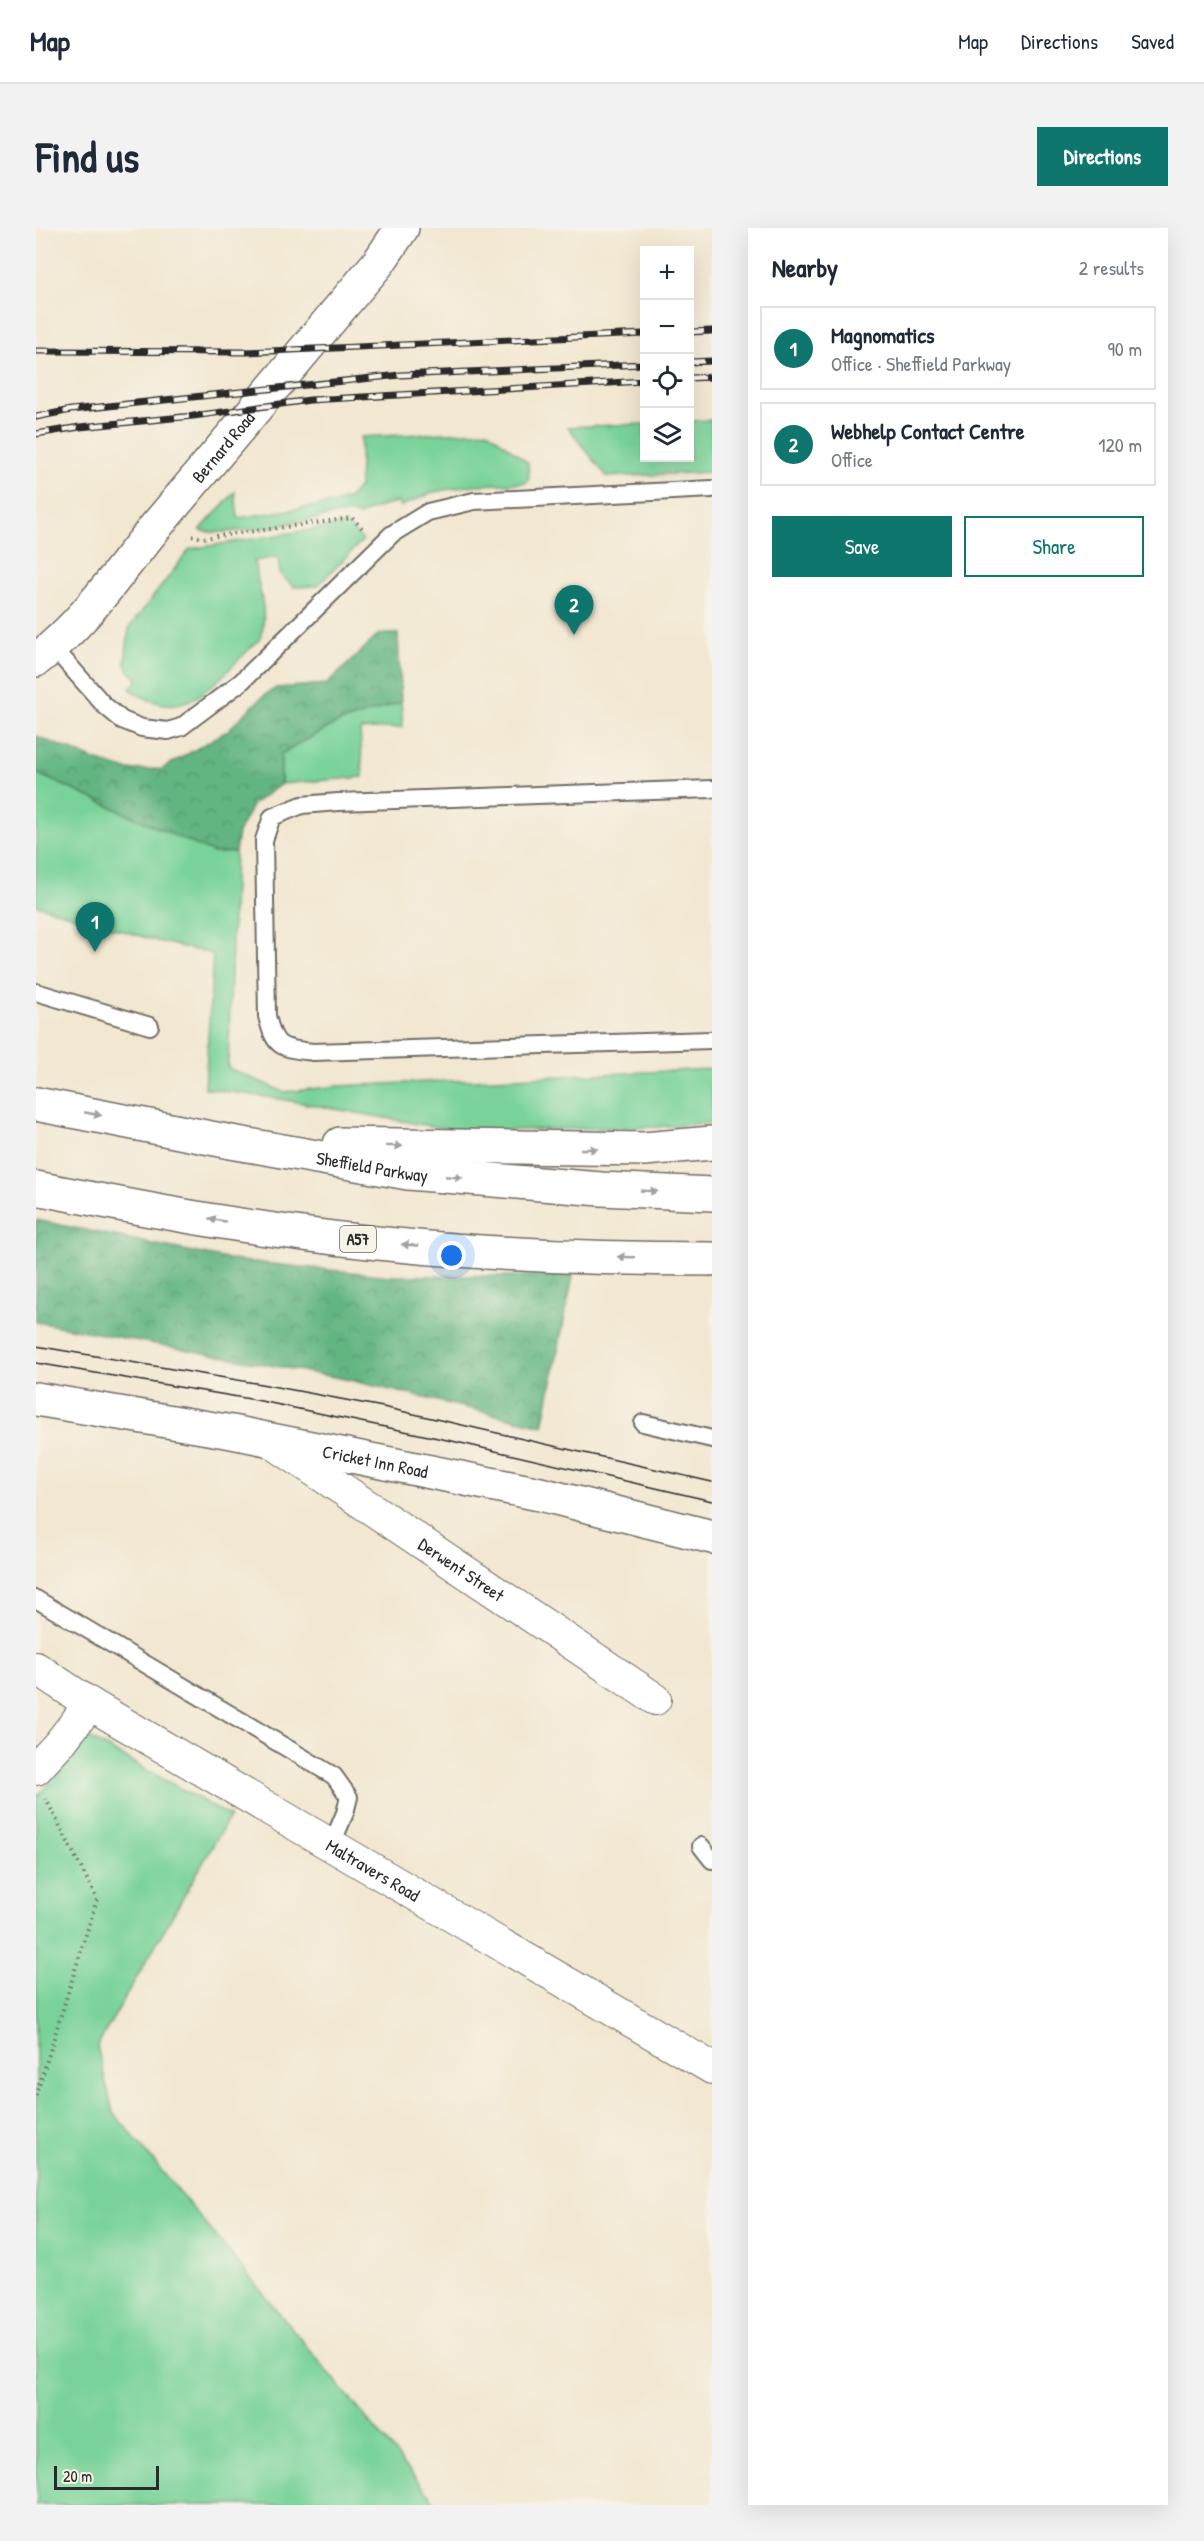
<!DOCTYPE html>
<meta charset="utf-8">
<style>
body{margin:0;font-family:"Patrick Hand",sans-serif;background:#f2f2f3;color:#1f2937}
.controls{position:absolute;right:18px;top:18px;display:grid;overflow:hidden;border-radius:0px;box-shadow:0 6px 24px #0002}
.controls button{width:54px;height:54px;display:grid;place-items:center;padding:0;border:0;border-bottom:2px solid #e0e1e3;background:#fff;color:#1f2937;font:30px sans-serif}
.scale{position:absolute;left:18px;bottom:15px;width:105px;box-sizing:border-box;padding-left:6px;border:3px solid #2b2b2b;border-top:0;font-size:16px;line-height:21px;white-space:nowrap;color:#2b2b2b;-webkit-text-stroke:4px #f7f3e8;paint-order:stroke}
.you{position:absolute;left:416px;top:1028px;width:21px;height:21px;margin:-15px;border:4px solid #fff;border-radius:50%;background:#1a73e8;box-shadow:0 0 0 9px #1a73e833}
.badge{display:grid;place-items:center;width:39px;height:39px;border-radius:50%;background:#0f766e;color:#fff;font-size:20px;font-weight:700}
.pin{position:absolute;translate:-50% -50px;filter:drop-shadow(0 2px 3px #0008)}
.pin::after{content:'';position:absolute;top:32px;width:21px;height:18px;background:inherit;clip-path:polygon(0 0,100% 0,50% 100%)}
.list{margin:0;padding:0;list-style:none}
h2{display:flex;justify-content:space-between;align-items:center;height:78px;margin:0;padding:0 24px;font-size:26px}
h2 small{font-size:20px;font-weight:400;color:#747a83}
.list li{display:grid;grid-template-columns:39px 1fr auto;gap:18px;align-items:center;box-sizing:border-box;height:84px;margin:0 12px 12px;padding:0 12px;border:2px solid #e0e1e3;border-radius:0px}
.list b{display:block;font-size:22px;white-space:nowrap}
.list p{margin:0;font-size:20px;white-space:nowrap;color:#747a83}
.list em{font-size:20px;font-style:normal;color:#747a83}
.actions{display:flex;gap:12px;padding:18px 24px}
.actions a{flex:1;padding:14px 0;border:2px solid #0f766e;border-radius:0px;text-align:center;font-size:21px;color:#0f766e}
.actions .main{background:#0f766e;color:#fff}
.icon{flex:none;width:33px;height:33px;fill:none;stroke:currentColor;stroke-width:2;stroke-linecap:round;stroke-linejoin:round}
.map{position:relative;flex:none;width:676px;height:2277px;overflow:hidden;border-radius:0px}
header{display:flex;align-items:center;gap:36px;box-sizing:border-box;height:84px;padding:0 30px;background:#fff;border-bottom:2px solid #e0e1e3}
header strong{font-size:28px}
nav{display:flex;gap:33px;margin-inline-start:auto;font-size:21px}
.intro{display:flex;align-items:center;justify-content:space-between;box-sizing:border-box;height:144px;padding:0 36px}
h1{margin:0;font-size:42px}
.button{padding:15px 27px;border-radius:0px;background:#0f766e;color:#fff;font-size:21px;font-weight:700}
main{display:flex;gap:36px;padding:0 36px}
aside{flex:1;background:#fff;border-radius:0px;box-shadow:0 6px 24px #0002}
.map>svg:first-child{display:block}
.grass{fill:#79d399;stroke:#527f62;stroke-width:1.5}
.forest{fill:url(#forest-crowns);stroke:#467056;stroke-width:1.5}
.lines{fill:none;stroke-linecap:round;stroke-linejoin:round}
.service-casing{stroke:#716d65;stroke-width:20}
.minor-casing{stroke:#716d65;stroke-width:34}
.tertiary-casing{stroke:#716d65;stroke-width:36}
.secondary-casing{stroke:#716d65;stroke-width:36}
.trunk-casing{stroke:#716d65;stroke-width:36}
.path{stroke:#716d65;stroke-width:4;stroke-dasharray:1.5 4.5;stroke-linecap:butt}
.service{stroke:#fff;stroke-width:16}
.minor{stroke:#fff;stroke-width:32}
.tertiary{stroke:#fff;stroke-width:33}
.secondary{stroke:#fff;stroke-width:33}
.trunk{stroke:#fff;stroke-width:33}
.tram{stroke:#2b2b2b;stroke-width:1.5}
.rail-casing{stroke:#2b2b2b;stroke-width:7}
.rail{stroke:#f7f3e8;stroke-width:4.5;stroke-dasharray:14;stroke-linecap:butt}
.oneway{fill:#a0a0a0}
.labels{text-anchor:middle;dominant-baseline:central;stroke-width:6;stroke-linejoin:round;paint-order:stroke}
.shield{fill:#f7f3e8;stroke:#686764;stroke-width:1.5}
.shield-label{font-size:16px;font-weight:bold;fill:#2b2b2b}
.street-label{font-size:18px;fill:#2b2b2b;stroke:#f7f3e8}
</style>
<header>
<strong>Map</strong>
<nav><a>Map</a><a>Directions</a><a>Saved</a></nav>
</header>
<div class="intro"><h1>Find us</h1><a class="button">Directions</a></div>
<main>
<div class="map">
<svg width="676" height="2277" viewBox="0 0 676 2277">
<defs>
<pattern id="forest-crowns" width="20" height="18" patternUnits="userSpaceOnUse" patternTransform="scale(1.5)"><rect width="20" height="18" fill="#62b581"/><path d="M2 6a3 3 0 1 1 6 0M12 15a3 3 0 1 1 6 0" fill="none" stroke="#51936a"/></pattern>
</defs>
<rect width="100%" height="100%" fill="#f7f3e8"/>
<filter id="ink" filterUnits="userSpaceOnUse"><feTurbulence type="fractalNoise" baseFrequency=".0167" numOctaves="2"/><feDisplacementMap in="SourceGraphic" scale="12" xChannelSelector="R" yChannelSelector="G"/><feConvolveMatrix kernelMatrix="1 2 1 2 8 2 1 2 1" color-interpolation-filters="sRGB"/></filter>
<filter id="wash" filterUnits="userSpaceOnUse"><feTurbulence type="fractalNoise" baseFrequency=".008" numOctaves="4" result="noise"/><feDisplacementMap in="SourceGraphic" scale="24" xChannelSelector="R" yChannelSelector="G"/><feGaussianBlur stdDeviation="1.35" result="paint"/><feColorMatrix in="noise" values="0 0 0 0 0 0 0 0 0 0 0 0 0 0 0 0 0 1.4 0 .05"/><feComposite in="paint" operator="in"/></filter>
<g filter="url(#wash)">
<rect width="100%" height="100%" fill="#f2e7d0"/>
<!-- grass -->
<g class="grass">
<polygon points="676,192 676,244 571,249 532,199 608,196 608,230 654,230 654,193"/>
<path d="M452,203L492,235L493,251L489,255L437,257L398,264L365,278L362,274C348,277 336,281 323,288L311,285C279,290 191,311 164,302L199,264L202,290L299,275L313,270L323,259L325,209Z"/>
<path d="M310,296L327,312L281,358L258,359L244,346L242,329L218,333C222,358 234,388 223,412C183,447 153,504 94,461L102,451L93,443L89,434L93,400L154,321Z"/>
<polygon points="365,474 367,499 324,502 327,549 245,556 245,526 299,496"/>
<polygon points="0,545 178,625 199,624 192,840 248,864 303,858 676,841 676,895 620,899 437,903 399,899 244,871 169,860 177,726 121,713 0,677"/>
<polygon points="53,1510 194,1588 61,1818 77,1884 402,2277 0,2277 0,1570"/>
</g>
<!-- forest -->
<g class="forest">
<polygon points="343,406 362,406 365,474 299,496 245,526 245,556 217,576 202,605 199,624 178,625 0,545 0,508 59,532 91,542 126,541 191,503 226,469 240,460 291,456"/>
<polygon points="0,992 196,1032 354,1048 537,1048 507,1198 309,1151 0,1094"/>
</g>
</g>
<g filter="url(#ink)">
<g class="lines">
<defs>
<g id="service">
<polyline points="17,419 68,477 86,492 106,500 132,503 145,499 205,454 356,306 392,284 438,273 676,261"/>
<path d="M676,561L302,574L266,577L236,589L228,612L231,788C239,821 245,820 277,824L676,812"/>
<polyline points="0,764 114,798"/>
<polyline points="607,1195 676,1211"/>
<polyline points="0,1371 298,1548 313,1569 309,1585 295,1618"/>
<polyline points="665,1618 676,1632"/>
</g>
<g id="minor">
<path id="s1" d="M233,1212L619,1471"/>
<path id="s2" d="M0,1440L54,1476L676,1840"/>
<polyline points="0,1541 23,1516 54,1476"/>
</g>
<g id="tertiary">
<path id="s3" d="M0,1171L196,1204L504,1266L676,1309"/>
</g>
<g id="secondary">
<path id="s4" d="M0,432C49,395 82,344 121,297C195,209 269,121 343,34L366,0"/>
</g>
<g id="trunk">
<path id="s5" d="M0,876L195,914L372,945L565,961L676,966"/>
<polyline points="304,916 608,921 676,915"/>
<path d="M0,960C82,976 164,992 246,1003C387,1024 533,1031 676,1031"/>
</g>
</defs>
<!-- service casing -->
<use href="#service" class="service-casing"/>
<!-- minor casing -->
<use href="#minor" class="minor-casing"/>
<!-- tertiary casing -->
<use href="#tertiary" class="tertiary-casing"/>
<!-- secondary casing -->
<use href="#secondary" class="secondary-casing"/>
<!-- trunk casing -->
<use href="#trunk" class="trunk-casing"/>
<!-- path -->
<g class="path">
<polyline points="156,308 167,310 316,290 326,300"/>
<polyline points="0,1868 61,1671 10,1571"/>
</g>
<!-- service -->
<use href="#service" class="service"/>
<!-- minor -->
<use href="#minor" class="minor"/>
<!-- tertiary -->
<use href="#tertiary" class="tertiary"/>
<!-- secondary -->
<use href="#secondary" class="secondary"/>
<!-- trunk -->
<use href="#trunk" class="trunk"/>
<!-- tram -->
<g class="tram">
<polyline points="0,1118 225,1156 347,1179 676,1254"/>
<polyline points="0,1135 220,1172 416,1213 676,1273"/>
</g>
<defs>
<g id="rail">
<polyline points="654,104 676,103"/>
<polyline points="0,123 210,124 608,106"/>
<polyline points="654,134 676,133"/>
<polyline points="654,150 676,149"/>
<polyline points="0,189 35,182 364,147 608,136"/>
<polyline points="0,206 44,199 157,188 274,172 608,153"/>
</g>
</defs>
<!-- rail casing -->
<use href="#rail" class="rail-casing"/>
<!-- rail -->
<use href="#rail" class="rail"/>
</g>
<!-- one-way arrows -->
<defs><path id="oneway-solid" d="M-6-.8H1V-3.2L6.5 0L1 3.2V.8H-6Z" transform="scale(1.5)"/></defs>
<g class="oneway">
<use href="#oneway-solid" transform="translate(57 886) rotate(11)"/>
<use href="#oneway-solid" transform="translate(358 918) rotate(1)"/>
<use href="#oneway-solid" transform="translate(553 921)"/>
<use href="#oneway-solid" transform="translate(418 949) rotate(5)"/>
<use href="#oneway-solid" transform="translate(613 963) rotate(3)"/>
<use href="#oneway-solid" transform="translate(181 992) rotate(-170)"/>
<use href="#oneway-solid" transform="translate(374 1017) rotate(-175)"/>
<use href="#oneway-solid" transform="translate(590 1029) rotate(-178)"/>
</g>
</g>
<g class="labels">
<!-- shield labels -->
<rect class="shield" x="304" y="998" width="36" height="26" rx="4.5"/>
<g class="shield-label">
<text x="322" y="1011">A57</text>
</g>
<!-- street labels -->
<g class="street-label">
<text stroke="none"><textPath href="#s4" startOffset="284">Bernard Road</textPath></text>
<text stroke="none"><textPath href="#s5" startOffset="342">Sheffield Parkway</textPath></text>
<text stroke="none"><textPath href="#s3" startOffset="345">Cricket Inn Road</textPath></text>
<text stroke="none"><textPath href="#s1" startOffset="232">Derwent Street</textPath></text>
<text stroke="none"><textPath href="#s2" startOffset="393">Maltravers Road</textPath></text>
</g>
</g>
</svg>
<div class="controls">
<button>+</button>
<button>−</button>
<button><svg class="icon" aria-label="locate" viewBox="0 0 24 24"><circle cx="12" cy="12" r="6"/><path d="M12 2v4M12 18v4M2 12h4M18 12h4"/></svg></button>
<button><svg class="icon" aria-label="layers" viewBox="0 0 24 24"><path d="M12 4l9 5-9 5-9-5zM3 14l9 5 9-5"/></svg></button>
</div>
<div class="scale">20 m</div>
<div class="you"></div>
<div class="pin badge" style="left:59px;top:724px">1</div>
<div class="pin badge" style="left:538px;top:407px">2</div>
</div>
<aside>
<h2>Nearby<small>2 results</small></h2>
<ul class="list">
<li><span class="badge">1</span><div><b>Magnomatics</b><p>Office · Sheffield Parkway</p></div><em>90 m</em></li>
<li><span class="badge">2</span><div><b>Webhelp Contact Centre</b><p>Office</p></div><em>120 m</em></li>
</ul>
<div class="actions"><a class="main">Save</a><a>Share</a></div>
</aside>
</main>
